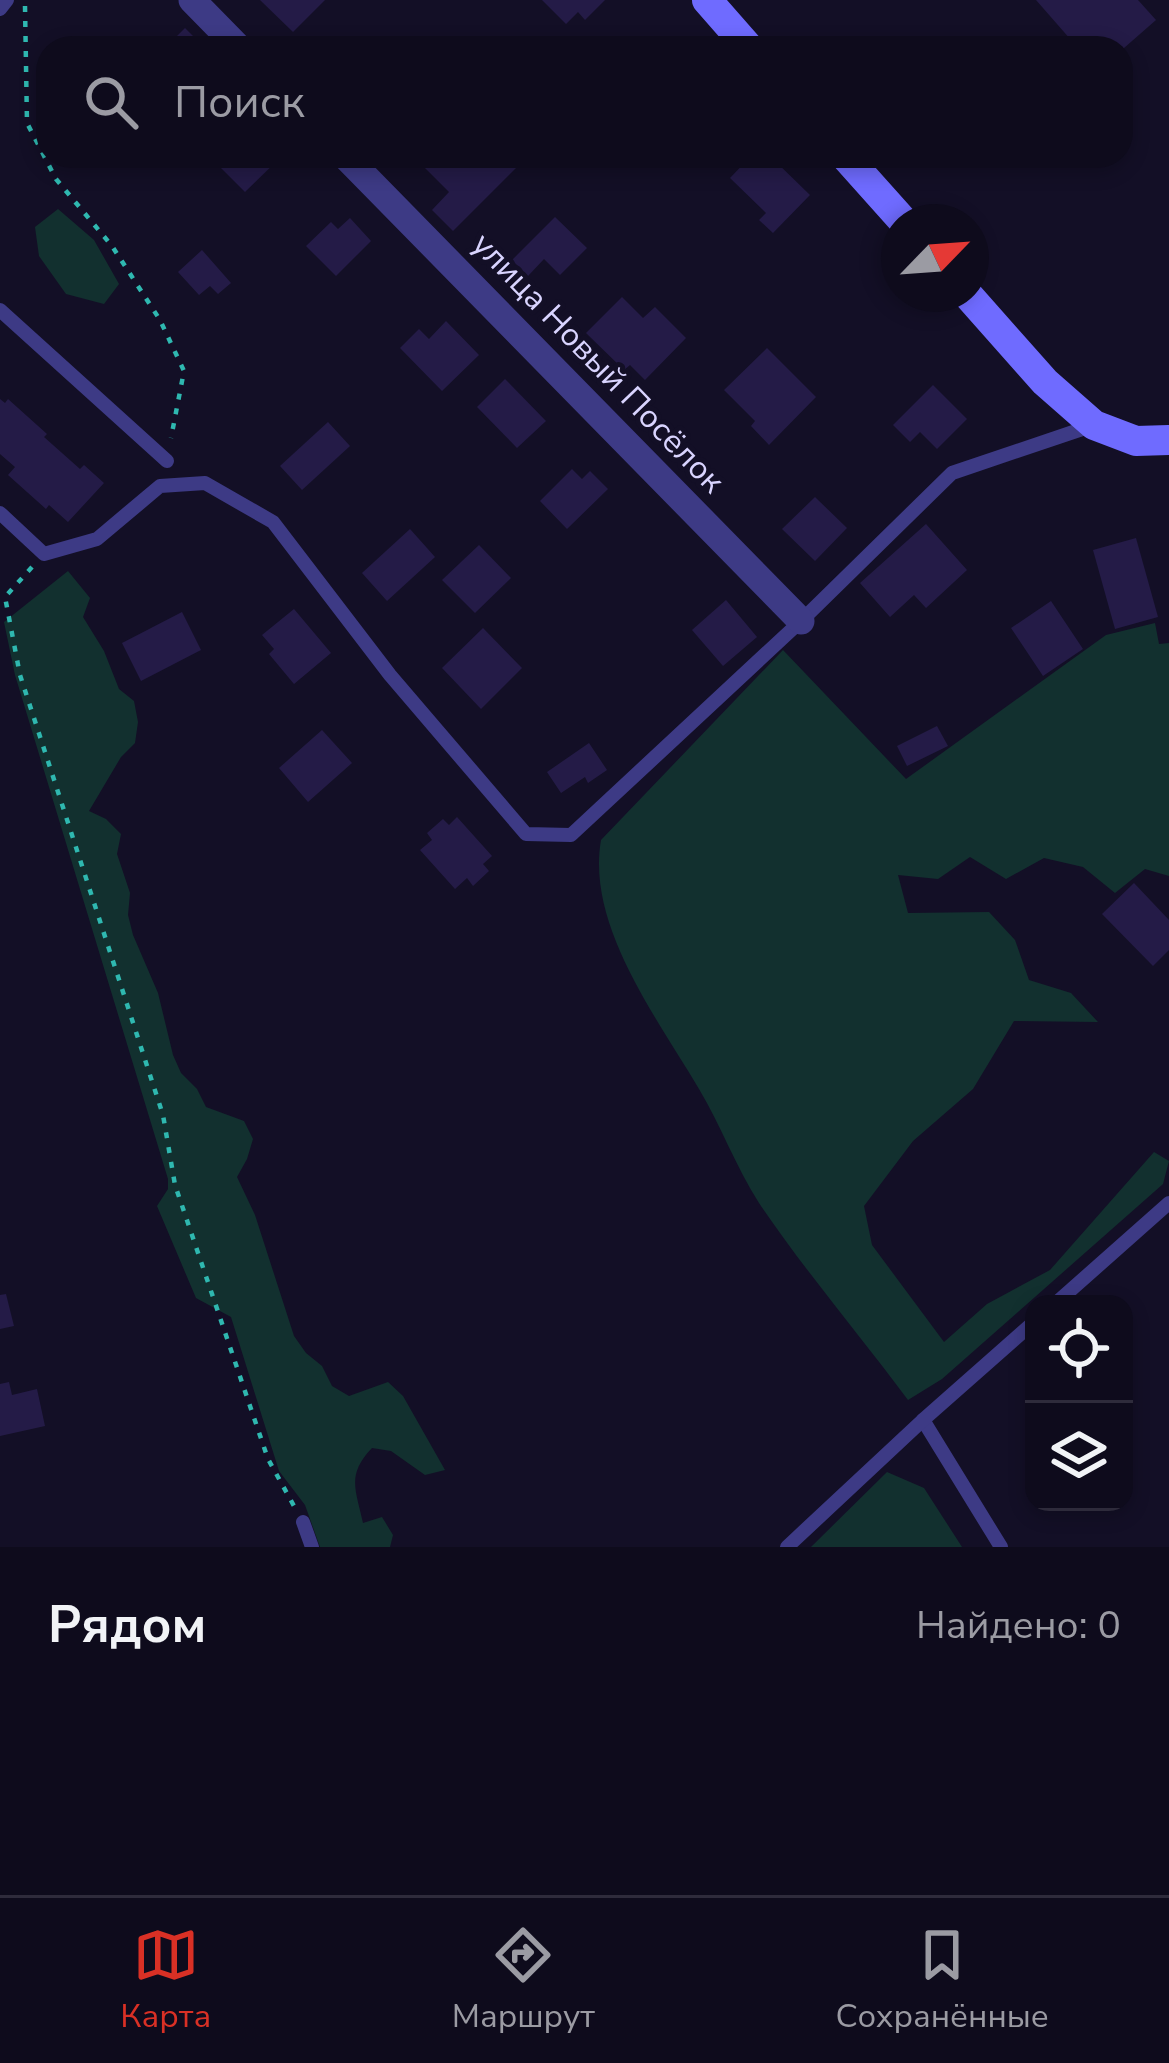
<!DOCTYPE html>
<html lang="ru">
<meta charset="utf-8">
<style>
body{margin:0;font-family:"Nunito Sans",sans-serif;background:#1c1929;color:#f1f3f6}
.controls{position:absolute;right:36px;bottom:36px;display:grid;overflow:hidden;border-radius:24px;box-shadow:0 6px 18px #0003}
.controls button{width:108px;height:108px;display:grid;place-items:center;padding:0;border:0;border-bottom:3px solid #2e2b3b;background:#0e0b1c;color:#f1f3f6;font:60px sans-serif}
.compass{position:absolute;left:881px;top:204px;width:108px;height:108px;border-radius:50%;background:#0e0b1c;box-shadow:0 6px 18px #0003;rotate:65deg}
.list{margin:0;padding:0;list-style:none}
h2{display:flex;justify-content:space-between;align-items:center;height:156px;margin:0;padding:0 48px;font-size:51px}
h2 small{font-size:39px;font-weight:400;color:#9b9ba3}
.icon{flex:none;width:66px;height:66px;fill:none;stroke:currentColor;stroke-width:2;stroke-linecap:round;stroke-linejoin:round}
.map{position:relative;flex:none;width:1169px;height:1547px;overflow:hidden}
.search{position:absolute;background:#0e0b1c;box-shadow:0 6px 18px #0003;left:36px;right:36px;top:36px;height:132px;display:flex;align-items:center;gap:30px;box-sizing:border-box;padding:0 42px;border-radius:36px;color:#9b9ba3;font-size:45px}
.sheet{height:348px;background:#0e0b1c}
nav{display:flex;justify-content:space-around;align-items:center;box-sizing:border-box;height:168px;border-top:3px solid #2e2b3b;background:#0e0b1c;font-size:33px;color:#9b9ba3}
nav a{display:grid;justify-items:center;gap:6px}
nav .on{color:#d93025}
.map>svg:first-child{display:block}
.green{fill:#12302f}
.building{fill:#241b47}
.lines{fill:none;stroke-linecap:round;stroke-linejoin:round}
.path{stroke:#2fb8b0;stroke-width:4.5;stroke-dasharray:6 9;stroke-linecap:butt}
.service{stroke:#3d3a85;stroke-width:14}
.minor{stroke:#3d3a85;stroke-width:27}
.secondary{stroke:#6f6bff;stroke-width:30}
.labels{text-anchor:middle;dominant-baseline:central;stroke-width:10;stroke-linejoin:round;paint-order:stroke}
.street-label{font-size:33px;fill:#d9d4ff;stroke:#130f26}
</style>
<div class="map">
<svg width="1169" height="1547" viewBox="0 0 1169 1547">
<rect width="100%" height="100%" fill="#130f26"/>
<!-- green -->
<g class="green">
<polygon points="58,209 94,240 119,284 104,304 66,294 39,256 35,227"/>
<path d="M68,571L90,598L83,617L104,651L119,689L134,701L138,722L135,743L121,757L89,811L106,819L121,834L117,854L130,893L128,915L133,935L158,993L173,1055L181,1073L197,1089L206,1107L244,1121L253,1139L247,1159L237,1177L255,1215L294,1336L306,1353L322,1366L332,1386L349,1396L388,1382L403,1396L445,1470L425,1475L391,1451L372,1448C346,1475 356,1490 363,1523L382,1517L393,1535L390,1547H320L305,1505L279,1471L231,1317L196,1298L157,1206L168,1189V1179L15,675L4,622Z"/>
<path d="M1155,623L1159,644L1169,643V876L1145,869L1115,893L1083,867L1044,858L1006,879L970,857L938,879L898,875L908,913L989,912L1015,940L1029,980L1071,993L1098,1022L1014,1021L973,1089L913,1141L864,1206L872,1245L944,1342L987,1304L1050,1270L1154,1152L1169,1161L1163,1184L942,1379L908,1400C859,1334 805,1271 759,1203C736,1167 721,1126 699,1089C658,1019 586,926 601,840L783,650L906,779L1106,635Z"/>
<polygon points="887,1472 924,1488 962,1547 811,1547"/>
</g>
<!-- building -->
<g class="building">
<polygon points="260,0 325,0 293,32"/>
<polygon points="542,0 605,0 585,20 578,12 566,24"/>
<polygon points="1036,0 1138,0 1156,20 1124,48 1078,48"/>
<polygon points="185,28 205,48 165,48"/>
<polygon points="209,156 282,156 245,192"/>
<polygon points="413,156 528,156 453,231 432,210 449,192"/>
<polygon points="751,156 770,156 810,195 773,233 759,220 766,213 730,178"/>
<polygon points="555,217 587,248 560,275 544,259 528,276 512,260"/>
<polygon points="350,218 371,241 336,276 306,246 331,222 338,229"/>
<polygon points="202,250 231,283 218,294 210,286 199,295 178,272"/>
<polygon points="622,297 643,318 655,307 686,338 645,380 630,365 624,370 586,333"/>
<polygon points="446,321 479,355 442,391 400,348 419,329 429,339"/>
<polygon points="767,348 816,397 769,445 751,426 755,421 724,390"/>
<polygon points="505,379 546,421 517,448 477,407"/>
<polygon points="933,385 967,419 937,449 920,432 910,442 893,425"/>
<polygon points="0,399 5,403 8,399 47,434 44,437 80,469 84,465 104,483 68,522 49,505 46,509 8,475 15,467 0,454"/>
<polygon points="328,422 350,446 302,490 280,466"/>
<polygon points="572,469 582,479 590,471 608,489 567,529 540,501"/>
<polygon points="815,497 847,528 815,561 782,529"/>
<polygon points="926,524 967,570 926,608 914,595 890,617 860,583"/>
<polygon points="410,529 435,557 387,601 362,573"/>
<polygon points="1136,538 1158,617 1115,629 1093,550"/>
<polygon points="479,545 511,578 475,613 442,580"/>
<polygon points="726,600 757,637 723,666 692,630"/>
<polygon points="1051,601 1083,649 1043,676 1011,628"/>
<polygon points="294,609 331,653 294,684 269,654 274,649 262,635"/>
<polygon points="182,612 201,650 141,681 122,643"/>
<polygon points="483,628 522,668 481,709 442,668"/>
<polygon points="937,726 948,746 907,766 897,746"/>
<polygon points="322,730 352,763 308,802 279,768"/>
<polygon points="589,743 607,770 588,783 585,777 561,793 547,772"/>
<polygon points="457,817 492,856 483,864 489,871 473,886 467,878 455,889 420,850 432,840 427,833 443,819 449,825"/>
<polygon points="1134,883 1169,920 1169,950 1153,966 1102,914"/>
<polygon points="6,1294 14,1326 0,1329 0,1295"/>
<polygon points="9,1382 12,1395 37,1389 45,1426 0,1436 0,1384"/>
</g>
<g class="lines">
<!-- path -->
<g class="path">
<polyline points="25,6 27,123 56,179 112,246 160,320 184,371 171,438"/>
<polyline points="32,567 5,597 20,675 163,1115 175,1185 268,1459 294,1506"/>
</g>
<!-- service -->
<g class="service">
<polyline points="0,9 7,0"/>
<polyline points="0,310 167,461"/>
<polyline points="0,513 44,554 97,539 160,486 205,483 273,522 390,675 526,834 571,835 801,621 952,473 1094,425"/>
<polyline points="1055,1304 1169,1203"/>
<polyline points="923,1420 1001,1547"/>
<polyline points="303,1522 312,1547"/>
<polyline points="787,1547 923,1420 1034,1322"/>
</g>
<!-- minor -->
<g class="minor">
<polyline points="192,0 239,48"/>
<polyline points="345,156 801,621"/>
</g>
<!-- secondary -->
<g class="secondary">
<polyline points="707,0 749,48"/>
<polyline points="845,156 904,222"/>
<polyline points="967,294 1045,382 1094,425 1136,441 1169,440"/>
</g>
</g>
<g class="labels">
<!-- street labels -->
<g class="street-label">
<text transform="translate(598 363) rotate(46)">улица Новый Посёлок</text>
</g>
</g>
</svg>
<div class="controls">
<button><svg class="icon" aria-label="locate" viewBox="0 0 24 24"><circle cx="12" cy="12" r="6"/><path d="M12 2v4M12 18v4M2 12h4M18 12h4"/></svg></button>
<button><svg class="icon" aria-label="layers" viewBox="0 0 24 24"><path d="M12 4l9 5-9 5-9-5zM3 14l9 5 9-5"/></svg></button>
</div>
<svg class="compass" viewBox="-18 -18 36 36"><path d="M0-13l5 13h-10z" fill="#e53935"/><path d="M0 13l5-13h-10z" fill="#9b9ba3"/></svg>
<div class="search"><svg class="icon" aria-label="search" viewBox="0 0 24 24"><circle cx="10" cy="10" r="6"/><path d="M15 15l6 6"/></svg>Поиск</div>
</div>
<section class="sheet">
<h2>Рядом<small>Найдено: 0</small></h2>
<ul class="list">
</ul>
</section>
<nav>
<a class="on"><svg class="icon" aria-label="map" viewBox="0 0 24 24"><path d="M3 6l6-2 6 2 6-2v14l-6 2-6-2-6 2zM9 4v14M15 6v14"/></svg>Карта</a>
<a><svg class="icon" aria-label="directions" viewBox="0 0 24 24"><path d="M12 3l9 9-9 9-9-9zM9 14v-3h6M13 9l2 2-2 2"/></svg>Маршрут</a>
<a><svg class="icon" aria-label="saved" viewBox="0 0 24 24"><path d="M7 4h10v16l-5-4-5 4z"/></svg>Сохранённые</a>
</nav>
